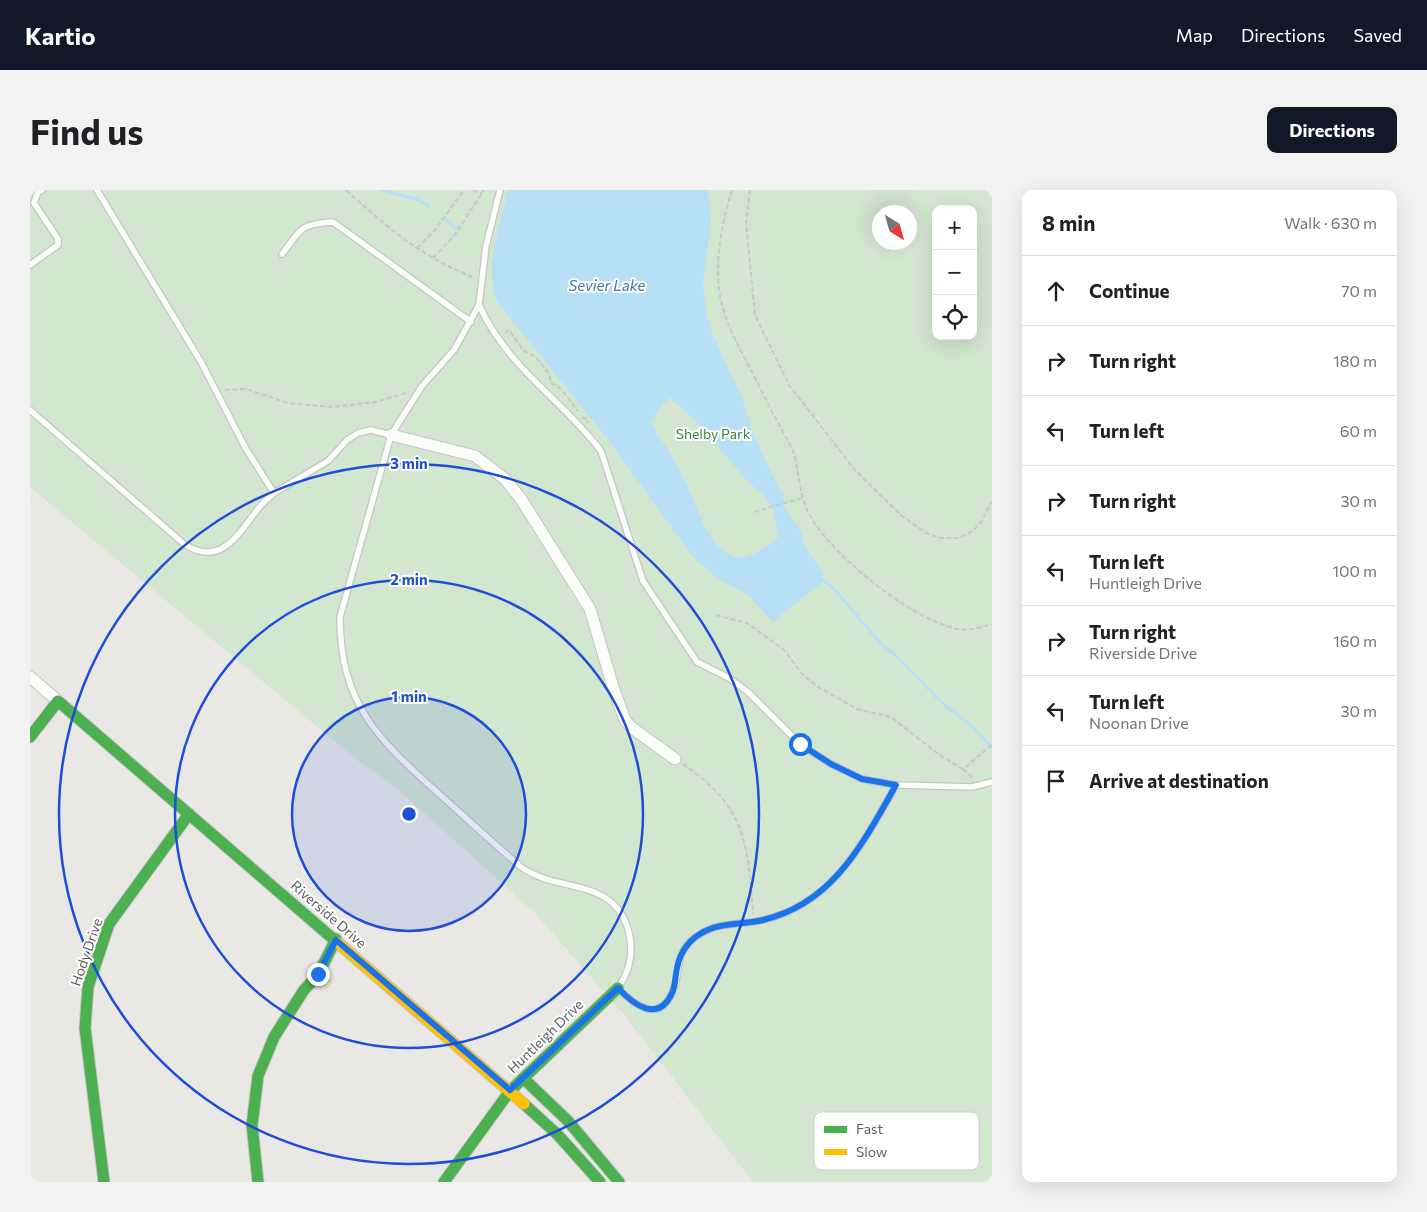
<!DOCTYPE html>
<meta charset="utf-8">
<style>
body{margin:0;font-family:Commissioner,sans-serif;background:#f2f2f2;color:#202124}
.controls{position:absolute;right:15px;top:15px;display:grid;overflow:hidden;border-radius:10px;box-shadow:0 5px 20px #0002}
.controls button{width:45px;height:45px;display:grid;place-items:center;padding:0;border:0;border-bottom:1px solid #e0e0e0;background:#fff;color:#202124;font:25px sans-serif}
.compass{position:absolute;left:842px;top:15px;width:45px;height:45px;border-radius:50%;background:#fff;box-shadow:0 5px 20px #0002;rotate:143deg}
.stop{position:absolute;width:15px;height:15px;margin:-11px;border:4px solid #1a73e8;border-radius:50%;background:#fff}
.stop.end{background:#1a73e8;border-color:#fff;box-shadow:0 1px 5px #0008}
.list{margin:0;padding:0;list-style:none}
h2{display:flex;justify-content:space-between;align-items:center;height:65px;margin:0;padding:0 20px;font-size:21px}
h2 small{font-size:16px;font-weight:400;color:#757577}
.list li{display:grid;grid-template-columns:32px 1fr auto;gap:15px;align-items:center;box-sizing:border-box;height:70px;padding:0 20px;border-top:1px solid #e0e0e0}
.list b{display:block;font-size:19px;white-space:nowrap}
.list p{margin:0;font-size:16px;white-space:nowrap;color:#757577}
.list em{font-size:16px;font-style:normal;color:#757577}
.icon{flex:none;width:28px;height:28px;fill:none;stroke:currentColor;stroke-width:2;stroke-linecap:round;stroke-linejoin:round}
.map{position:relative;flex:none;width:962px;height:992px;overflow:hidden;border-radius:10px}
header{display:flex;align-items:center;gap:30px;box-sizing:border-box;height:70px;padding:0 25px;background:#111827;color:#fff}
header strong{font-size:24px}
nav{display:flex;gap:28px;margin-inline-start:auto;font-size:18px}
.intro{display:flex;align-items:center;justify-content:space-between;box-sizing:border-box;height:120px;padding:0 30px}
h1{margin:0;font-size:35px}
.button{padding:12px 22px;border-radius:10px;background:#111827;color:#fff;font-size:18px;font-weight:700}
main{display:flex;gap:30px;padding:0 30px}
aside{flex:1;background:#fff;border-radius:10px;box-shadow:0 5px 20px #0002}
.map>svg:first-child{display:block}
.green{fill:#d3e6d0;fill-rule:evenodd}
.water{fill:#b7e0f6;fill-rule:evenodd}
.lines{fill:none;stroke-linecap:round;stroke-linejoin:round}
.stream{stroke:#b7e0f6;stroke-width:3}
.lane-casing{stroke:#c5c5c6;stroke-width:8}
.street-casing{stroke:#c5c5c6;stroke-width:13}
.fast-casing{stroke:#c6c6c7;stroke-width:13}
.slow-casing{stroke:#c6c6c7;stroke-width:13}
.path{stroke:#c4cac7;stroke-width:2;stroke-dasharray:5 2.5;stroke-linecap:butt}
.lane{stroke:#fcfcfb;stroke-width:5.5}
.street{stroke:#fcfcfb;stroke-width:11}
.fast{stroke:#4caf50;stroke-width:11}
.slow{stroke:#ffc107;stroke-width:11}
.rail{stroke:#e2e1e1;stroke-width:3;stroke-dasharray:1 6;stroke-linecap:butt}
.route{stroke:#1a73e8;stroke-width:6}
.ring{fill:none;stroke:#1d4ed8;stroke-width:2.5}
.labels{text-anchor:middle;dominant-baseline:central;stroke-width:4;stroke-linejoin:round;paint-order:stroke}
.park-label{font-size:14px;fill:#398636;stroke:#fff}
.street-label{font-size:14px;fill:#5a5f62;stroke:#fff}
.water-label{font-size:15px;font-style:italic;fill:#3c79a7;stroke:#fff}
.key{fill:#fff;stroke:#cecfd0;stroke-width:1}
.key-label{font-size:14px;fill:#5a5f62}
.centre{fill:#1d4ed8;stroke:#fff;stroke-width:2.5}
.ring-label{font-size:15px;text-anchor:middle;font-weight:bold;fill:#1d4ed8;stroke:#fff;stroke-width:4;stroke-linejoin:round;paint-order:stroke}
</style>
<header>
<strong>Kartio</strong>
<nav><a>Map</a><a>Directions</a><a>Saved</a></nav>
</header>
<div class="intro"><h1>Find us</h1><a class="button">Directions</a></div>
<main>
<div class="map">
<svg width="962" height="992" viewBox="0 0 962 992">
<rect width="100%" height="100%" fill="#eae8e5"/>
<!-- green -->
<path class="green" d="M0,0H962V992H723L596,827L505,723L364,596L331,573L0,297ZM906,19H943V146H906ZM849,22H879V52H849Z"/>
<!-- water -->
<path class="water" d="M479,0H677L681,27L673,94L677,125L681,140L713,210L720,235L748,298L754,302L753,315L770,339L776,359L790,377L793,384L792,392L743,432L717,404L688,389L663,367L579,251L468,113C453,85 470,29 479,0ZM639,207L666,231L717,291L734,306L742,317L749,345C743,355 735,357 725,363C683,385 667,313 655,290C649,279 643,267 636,257C631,248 624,241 621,231Z"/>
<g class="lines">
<!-- stream -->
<g class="stream">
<polyline points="352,0 386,9 399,16"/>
<polyline points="416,30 426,38"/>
<polyline points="793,390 806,401 851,454 865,465 911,512 943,537 962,558"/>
</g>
<defs>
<g id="lane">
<path d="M470,0L456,56L449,115L424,160L392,196L361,245L310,427C310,514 348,549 408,603C436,628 463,653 491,677C529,704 585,686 599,743C604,763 599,782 588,798C603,814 628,834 642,803C653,780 641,762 670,744C688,732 712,735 733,730C803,714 833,653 866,595"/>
<path d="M252,64C272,38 270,34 303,32L441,132"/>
<polyline points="0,75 28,55 28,49 4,13 8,2 12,0"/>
<path d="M449,115C479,180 530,207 571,261L613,391L667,472L699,488L718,502L770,554L801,574L832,589L866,595L942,597L962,592"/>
<path d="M0,220L154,354C191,378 208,344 228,319C232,313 239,308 244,303L216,259L171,172L67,0"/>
<polyline points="244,303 298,271 317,250 328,243 341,240 361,245"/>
</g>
<g id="street">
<polyline points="361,245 445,266 475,289 491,309 560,419 584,500 595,530 601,537 645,569"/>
<polyline points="0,487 28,511"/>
</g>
<g id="fast">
<polyline points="0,547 28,511 308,753"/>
<polyline points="493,888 538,931 589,992"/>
<polyline points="494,914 528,945 570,992"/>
<polyline points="74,992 55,838 58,797 79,734 159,624"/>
<polyline points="228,992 222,935 228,886 244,847 274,800 288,785 306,749"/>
<polyline points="414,992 480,901 588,798"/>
</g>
<polyline id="slow" points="308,753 494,914"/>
</defs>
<!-- lane casing -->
<use href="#lane" class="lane-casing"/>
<!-- street casing -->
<use href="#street" class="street-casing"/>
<!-- fast casing -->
<use href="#fast" class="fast-casing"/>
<!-- slow casing -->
<use href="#slow" class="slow-casing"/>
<!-- path -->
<g class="path">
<path d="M316,0C359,39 390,66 445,88"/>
<polyline points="443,0 452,4"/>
<path d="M702,0C692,33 684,71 690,106C695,132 708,156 721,180C734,206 747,232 762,258C770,280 768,303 779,324C800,364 883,431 928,439C940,441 951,437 962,434"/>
<polyline points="720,0 716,33 725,125 759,195 825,280 872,326 896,343 910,348 928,348 943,341 952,331 962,311"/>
<polyline points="387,58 405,40 434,0"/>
<polyline points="403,68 424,46 454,0"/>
<polyline points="475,143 479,140 494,161 506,167 520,185 520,192 531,199 548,221"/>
<polyline points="195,200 216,199 258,213 302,217 346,212 379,202"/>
<polyline points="552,227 558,230 557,233"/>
<polyline points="724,322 772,308"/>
<polyline points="686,425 717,433 754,460 774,486 788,497 827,519 861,527 911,566 933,579 962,555"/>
<path d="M653,574C716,617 718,653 723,724"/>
<polyline points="933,579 943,588"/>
</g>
<!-- lane -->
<use href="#lane" class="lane"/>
<!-- street -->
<use href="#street" class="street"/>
<!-- fast -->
<use href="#fast" class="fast"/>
<!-- slow -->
<use href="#slow" class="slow"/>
<!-- rail -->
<polyline class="rail" points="0,308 425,665 516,754 564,807 662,930 704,992"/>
</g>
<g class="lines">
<!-- route -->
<path class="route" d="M288,784L306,750L480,900L588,798C603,814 628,834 642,803C645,797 645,791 646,784C648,768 655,753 670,744C688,732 712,735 733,730C803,714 833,653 866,595L832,589L801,574L770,554"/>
</g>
<!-- distance rings -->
<circle cx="379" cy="624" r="117" fill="#1d4ed8" fill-opacity=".12"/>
<g class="ring">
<circle cx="379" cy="624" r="117"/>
<circle cx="379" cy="624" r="234"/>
<circle cx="379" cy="624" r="350"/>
</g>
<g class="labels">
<!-- park labels -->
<g class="park-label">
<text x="683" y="243">Shelby Park</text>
</g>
<!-- street labels -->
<g class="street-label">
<text transform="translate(299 724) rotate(41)">Riverside Drive</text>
<text transform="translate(56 762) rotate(-71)">Hody Drive</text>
<text transform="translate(515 846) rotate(-44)">Huntleigh Drive</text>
</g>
<!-- water labels -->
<g class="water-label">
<text x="577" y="95">Sevier Lake</text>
</g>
</g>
<!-- legend -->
<rect x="784" y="922" width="165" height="58" rx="8" class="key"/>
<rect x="794" y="936" width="23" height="7" fill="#4caf50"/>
<rect x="794" y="959" width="23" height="6" fill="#ffc107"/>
<g class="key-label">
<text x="826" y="944">Fast</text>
<text x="826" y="967">Slow</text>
</g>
<circle cx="379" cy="624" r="8" class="centre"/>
<g class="ring-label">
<text x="379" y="279">3 min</text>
<text x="379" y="395">2 min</text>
<text x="379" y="512">1 min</text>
</g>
</svg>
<div class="controls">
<button>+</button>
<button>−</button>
<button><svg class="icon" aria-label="locate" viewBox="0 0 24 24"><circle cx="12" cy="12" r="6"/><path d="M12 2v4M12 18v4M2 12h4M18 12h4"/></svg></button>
</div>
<svg class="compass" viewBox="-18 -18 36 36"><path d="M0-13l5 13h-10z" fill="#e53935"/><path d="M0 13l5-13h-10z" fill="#757577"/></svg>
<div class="stop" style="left:770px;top:554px"></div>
<div class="stop end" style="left:288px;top:784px"></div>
</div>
<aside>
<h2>8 min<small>Walk · 630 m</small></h2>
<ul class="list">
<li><svg class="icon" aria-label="ahead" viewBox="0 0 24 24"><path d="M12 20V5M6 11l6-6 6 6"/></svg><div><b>Continue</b></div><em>70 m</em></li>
<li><svg class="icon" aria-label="right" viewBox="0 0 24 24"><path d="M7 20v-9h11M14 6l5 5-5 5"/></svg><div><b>Turn right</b></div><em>180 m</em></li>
<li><svg class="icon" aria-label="left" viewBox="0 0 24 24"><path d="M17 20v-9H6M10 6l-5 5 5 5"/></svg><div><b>Turn left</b></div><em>60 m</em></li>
<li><svg class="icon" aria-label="right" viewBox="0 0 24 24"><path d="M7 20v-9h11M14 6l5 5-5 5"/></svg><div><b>Turn right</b></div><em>30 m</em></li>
<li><svg class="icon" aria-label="left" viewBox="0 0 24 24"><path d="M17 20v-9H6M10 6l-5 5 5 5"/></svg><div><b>Turn left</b><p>Huntleigh Drive</p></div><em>100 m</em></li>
<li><svg class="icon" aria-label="right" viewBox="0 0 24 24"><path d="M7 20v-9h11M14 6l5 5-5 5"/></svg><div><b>Turn right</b><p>Riverside Drive</p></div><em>160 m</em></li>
<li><svg class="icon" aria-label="left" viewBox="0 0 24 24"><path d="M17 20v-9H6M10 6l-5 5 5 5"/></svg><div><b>Turn left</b><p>Noonan Drive</p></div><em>30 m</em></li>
<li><svg class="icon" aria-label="arrive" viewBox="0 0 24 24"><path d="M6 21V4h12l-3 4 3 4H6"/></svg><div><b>Arrive at destination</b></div></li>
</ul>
</aside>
</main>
